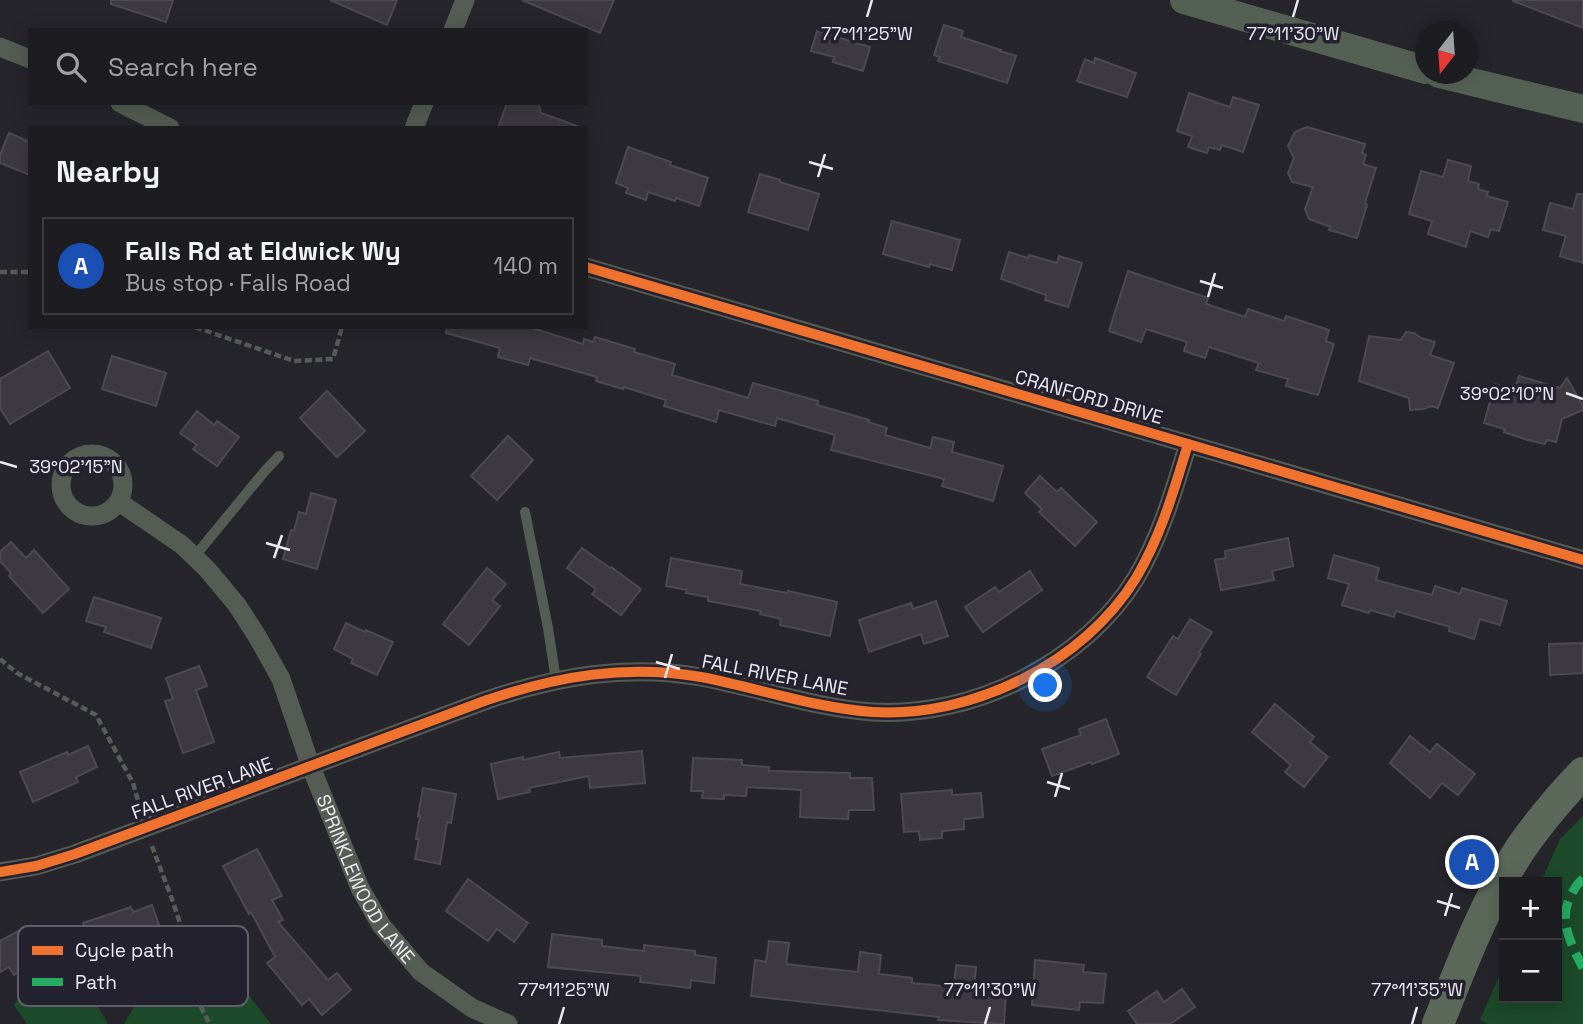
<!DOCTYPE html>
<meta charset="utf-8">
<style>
body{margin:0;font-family:"Space Grotesk",sans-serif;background:#25252a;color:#f1f3f6}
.controls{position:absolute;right:21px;bottom:21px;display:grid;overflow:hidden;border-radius:0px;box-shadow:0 4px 18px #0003}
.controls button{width:63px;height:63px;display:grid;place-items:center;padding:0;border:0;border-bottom:2px solid #3a3a3f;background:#1c1c21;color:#f1f3f6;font:35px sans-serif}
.compass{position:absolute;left:1415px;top:21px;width:63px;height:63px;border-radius:50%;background:#1c1c21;box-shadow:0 4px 18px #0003;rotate:197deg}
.you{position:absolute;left:1046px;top:686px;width:24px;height:24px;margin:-18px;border:5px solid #fff;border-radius:50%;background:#1a73e8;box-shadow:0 0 0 10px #1a73e833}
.badge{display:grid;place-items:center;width:46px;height:46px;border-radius:50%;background:#8c9099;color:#fff;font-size:23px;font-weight:700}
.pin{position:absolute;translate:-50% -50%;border:4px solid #fff;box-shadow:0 2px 7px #0006}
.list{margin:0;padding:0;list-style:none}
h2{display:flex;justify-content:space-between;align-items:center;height:91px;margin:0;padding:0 28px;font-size:30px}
h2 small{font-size:23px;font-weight:400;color:#a0a1a5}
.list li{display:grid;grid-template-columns:46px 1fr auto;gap:21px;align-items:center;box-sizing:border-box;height:98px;margin:0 14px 14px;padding:0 14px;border:2px solid #3a3a3f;border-radius:0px}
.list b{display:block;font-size:26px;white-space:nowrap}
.list p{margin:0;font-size:23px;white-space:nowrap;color:#a0a1a5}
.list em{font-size:23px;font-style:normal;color:#a0a1a5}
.icon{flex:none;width:38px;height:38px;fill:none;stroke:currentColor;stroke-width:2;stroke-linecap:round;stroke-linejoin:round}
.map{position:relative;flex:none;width:1583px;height:1024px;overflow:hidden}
.search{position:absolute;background:#1c1c21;box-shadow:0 4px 18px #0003;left:28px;top:28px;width:560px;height:77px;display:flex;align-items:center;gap:18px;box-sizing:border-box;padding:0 24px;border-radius:0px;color:#a0a1a5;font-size:26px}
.panel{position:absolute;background:#1c1c21;box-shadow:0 4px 18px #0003;left:28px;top:126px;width:560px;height:203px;border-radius:0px}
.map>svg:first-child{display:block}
.green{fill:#1c4a2a}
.building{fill:#3c3a40;stroke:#4b4a50;stroke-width:2}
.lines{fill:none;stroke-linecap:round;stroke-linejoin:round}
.path{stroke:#585c59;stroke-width:4.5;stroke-dasharray:7 3.5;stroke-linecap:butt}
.lane{stroke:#545c53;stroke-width:10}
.street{stroke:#545c53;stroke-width:19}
.secondary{stroke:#556054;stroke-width:28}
.primary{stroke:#5c685a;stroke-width:32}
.quiet{stroke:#26ab63;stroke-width:9;stroke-dasharray:18 9;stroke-linecap:butt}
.cycleway-casing{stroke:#25222f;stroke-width:15}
.cycleway{stroke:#ef722f;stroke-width:10}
.ticks{fill:none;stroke:#ebe9f2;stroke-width:2.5}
.labels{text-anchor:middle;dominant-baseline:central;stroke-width:7;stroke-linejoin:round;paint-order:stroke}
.street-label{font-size:19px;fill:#ebe9f2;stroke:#25222f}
.key{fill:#25222f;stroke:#605e6a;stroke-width:2}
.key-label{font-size:19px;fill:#ebe9f2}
.ticks-label{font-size:18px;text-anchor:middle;fill:#ebe9f2;stroke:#25222f;stroke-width:7;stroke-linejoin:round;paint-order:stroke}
</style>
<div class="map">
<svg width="1583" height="1024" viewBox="0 0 1583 1024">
<rect width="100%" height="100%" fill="#26252c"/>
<!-- green -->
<g class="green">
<polygon points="1583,816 1583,1024 1487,1024 1480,1020 1504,965 1504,998 1557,998 1557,882 1541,882 1560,839"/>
<polygon points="194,948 219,956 271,1024 124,1024 154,973"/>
<polygon points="53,967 87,989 108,1024 27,1024 14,1005 34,975"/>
</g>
<!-- building -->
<g class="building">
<polygon points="111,0 173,0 166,22 111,4"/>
<polygon points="330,0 397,0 387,25"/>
<polygon points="522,0 614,0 600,33"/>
<polygon points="1513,0 1583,0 1583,28 1513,1"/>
<polygon points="944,25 963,31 961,37 1001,50 1000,51 1016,56 1007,83 938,61 940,57 934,55"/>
<polygon points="817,31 870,47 863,71 833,62 834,57 811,51"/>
<polygon points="1095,58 1136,73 1127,97 1077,81 1085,59 1094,63"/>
<polygon points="1189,93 1230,107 1233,97 1259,105 1243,152 1222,145 1220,150 1209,147 1207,153 1188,147 1192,136 1177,131"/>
<polygon points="507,103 538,103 541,113 577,126 577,128 498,128"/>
<polygon points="1307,127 1365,144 1362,153 1366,155 1363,164 1376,168 1365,203 1367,205 1357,238 1329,230 1331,227 1309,219 1305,209 1313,187 1292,182 1288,173 1294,158 1288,146 1295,132"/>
<polygon points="9,133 30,142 30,175 0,163 0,155"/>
<polygon points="628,147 671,162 670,165 708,178 699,206 676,198 675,201 648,192 646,200 626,193 628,188 616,183"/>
<polygon points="1448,160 1471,166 1468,181 1479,184 1478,189 1488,192 1487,196 1508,202 1499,231 1491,229 1488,237 1470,231 1466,247 1428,234 1432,221 1409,214 1421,171 1443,177"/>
<polygon points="760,174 780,180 780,182 819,194 808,230 748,212"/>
<polygon points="1577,194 1583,194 1583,263 1560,256 1566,236 1543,230 1550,203 1573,209"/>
<polygon points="892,221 960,240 952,270 930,264 929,267 883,254"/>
<polygon points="1009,252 1028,258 1029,255 1057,263 1059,256 1082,263 1068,307 1045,300 1046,295 1001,279"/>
<polygon points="1128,271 1208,298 1206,304 1245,317 1248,309 1284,321 1286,316 1329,330 1326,341 1334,344 1318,395 1286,386 1288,379 1256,370 1259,363 1209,347 1205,358 1184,351 1187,342 1146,329 1141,342 1109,331"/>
<polygon points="447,327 529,327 583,344 584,339 593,342 595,337 635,349 634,352 675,364 672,375 748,398 753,383 818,401 817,405 869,420 868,422 887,428 885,435 930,448 933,437 954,442 952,452 1003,466 993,501 942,486 944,479 831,450 835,435 777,418 775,426 719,410 716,422 664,406 666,400 624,387 623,389 596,381 597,377 530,358 528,365 498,357 500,348 446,333"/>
<polygon points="1406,332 1414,333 1421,338 1435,342 1430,355 1454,363 1438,408 1431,406 1424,409 1410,410 1409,398 1359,381 1369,336 1401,340"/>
<polygon points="48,351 70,388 10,424 0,408 0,379"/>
<polygon points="112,356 166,373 156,406 102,389"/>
<polygon points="1519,376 1560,388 1567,378 1583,406 1583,410 1562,419 1556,442 1547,440 1545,444 1528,440 1504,432 1505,429 1484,423 1495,384 1514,391"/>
<polygon points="327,391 365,431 337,457 300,418"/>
<polygon points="197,411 214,425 217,421 239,437 217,466 193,449 197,445 180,433"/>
<polygon points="508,436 533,460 497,500 471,476"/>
<polygon points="1040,476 1057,492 1061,488 1097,522 1075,546 1039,512 1042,509 1025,493"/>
<polygon points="311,493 336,500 317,569 283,559 291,530 294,531 299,512 306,514"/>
<polygon points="1288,538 1293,566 1272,571 1274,580 1221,590 1215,560 1226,558 1225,551"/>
<polygon points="11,542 26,558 34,550 69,589 43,613 9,576 11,573 0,561 0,552"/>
<polygon points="582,548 610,568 611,567 641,589 621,615 592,594 596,589 567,568"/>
<polygon points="1334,555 1379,568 1376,580 1432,595 1435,586 1460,594 1462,588 1507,601 1500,625 1480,619 1474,639 1449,631 1450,627 1396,611 1394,617 1370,610 1369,613 1342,605 1349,584 1328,578"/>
<polygon points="671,558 742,571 740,584 787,593 788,591 837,602 830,636 780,625 781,619 760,614 761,611 708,601 708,597 686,593 687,590 666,586"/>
<polygon points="487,568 506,584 492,600 500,606 469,645 443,624"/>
<polygon points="1030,571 1042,590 983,632 965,607 995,587 999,592"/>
<polygon points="94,597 161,618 151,648 104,632 106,627 86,621"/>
<polygon points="936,601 948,636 924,644 921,634 869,652 859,620 911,603 913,609"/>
<polygon points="1190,619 1212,632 1199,652 1201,654 1176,695 1147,677 1173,636 1178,639"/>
<polygon points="346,623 365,632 366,630 393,642 377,675 351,663 353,659 334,649"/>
<polygon points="1583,643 1583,673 1550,675 1549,644"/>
<polygon points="199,666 207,686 196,690 214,742 183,753 165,701 173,699 166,678"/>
<polygon points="1275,704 1314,737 1310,742 1328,757 1304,787 1285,772 1291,765 1252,732"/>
<polygon points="1106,719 1119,754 1092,764 1091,762 1052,776 1042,749 1081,735 1079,729"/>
<polygon points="1410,736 1430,752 1437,744 1475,774 1458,795 1442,783 1430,798 1390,763"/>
<polygon points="88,746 97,767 76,777 78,782 33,802 20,772 67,752 68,755"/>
<polygon points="642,751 645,783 590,788 589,776 529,788 530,792 498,799 491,764 523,757 523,760 559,752 560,758"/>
<polygon points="693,758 742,760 742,765 769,767 769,771 850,773 850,778 872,778 874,810 849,810 848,819 800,817 801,790 747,787 746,796 724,795 724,799 702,798 703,791 691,791"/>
<polygon points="423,788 456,794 451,823 447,822 440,864 415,859 419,839 416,839 420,816 418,816"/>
<polygon points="952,790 952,795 981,793 983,817 964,819 964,829 942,831 942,838 920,840 919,831 904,832 901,794"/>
<polygon points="257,849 282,896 272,900 283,920 278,922 328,980 337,973 351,990 322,1015 309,999 302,1005 267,963 275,957 251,912 249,914 223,866"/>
<polygon points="468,879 528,923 514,942 497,929 488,941 446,911"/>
<polygon points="152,905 160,928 120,942 122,948 95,957 83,923 131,907 133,912"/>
<polygon points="22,929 40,959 14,975 9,967 0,972 0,941"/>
<polygon points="552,934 602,940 602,946 644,951 644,945 695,951 695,955 716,958 714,983 691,980 690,988 640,982 641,976 548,967"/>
<polygon points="769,941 789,943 786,964 830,969 858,972 860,952 881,955 879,974 912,978 912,983 954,987 956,965 976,967 974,988 1006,990 1004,1024 938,1020 939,1017 751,996 755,960 766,962"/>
<polygon points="1035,960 1084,965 1083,972 1106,974 1103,1003 1080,1002 1079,1010 1032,1005"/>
<polygon points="1182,989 1195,1007 1170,1024 1137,1024 1128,1011 1157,991 1164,1002"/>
</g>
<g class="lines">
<!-- path -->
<g class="path">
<polyline points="0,272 30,272"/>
<polyline points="195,327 294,361 333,359 342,327"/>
<polyline points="0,659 17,673 96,715 133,783 141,811"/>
<path d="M152,846C162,874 176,906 183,935C190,966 193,997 210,1024"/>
</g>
<!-- lane -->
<g class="lane">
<polyline points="525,512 548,628 556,680"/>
<polyline points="195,556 264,472 279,456"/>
</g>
<!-- street -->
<g class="street">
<polyline points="453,30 465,0"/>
<polyline points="0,47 30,59"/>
<polyline points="120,103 170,128"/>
<polyline points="414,128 424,103"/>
<polyline points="586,267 1583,560"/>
<circle cx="92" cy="485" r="31"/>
<path id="s1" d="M119,502L182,545L207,569L237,605L257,636L281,679L311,767L360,888L381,925L421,972L472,1008L508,1024"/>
<path d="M0,872L36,866L75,854L487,700C558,676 627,664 701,677C758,688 815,708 873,712C972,718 1084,663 1136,578C1161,536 1174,490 1188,444"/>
</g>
<!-- secondary -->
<g class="secondary">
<polyline points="1184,0 1426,70"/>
<polyline points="1439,74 1583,109"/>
</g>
<!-- primary -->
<path class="primary" d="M1438,1024C1462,964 1485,902 1521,848C1539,822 1561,796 1583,773"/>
<!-- quiet -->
<path class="quiet" d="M1583,879C1576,884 1574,890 1570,897C1558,921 1572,946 1583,968"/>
<defs>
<g id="cycleway">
<polyline points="586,267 1583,560"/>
<path d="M0,872L36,866L75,854L487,700C558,676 627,664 701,677C758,688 815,708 873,712C972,718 1084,663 1136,578C1161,536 1174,490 1188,444"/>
</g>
</defs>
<!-- cycleway casing -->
<use href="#cycleway" class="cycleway-casing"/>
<!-- cycleway -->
<use href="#cycleway" class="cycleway"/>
</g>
<!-- ticks -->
<path class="ticks" d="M867,17L872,0M1293,17L1298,0M809,162L833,169M818,177L825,154M1200,281L1223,288M1208,297L1215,273M1566,393L1583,399M0,462L17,467M266,543L290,550M274,558L282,535M656,662L680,669M665,678L672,654M1047,782L1070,789M1055,797L1062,773M1437,901L1460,908M1445,916L1452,893M559,1024L564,1007M985,1024L990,1007M1412,1024L1417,1007"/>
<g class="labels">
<!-- street labels -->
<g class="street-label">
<text transform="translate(1089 397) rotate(16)">CRANFORD DRIVE</text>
<text transform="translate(775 675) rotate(11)">FALL RIVER LANE</text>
<text transform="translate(202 788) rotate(-20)">FALL RIVER LANE</text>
<text stroke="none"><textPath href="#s1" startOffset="462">SPRINKLEWOOD LANE</textPath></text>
</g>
</g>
<!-- legend -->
<rect x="18" y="926" width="230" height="80" rx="10" class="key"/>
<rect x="32" y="946" width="31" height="9" fill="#ef722f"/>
<rect x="32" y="978" width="31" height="8" fill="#26ab63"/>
<g class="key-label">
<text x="75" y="957">Cycle path</text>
<text x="75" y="989">Path</text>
</g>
<g class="ticks-label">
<text x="867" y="40">77°11'25"W</text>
<text x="1293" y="40">77°11'30"W</text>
<text x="1507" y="400">39°02'10"N</text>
<text x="76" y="473">39°02'15"N</text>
<text x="564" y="996">77°11'25"W</text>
<text x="990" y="996">77°11'30"W</text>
<text x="1417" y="996">77°11'35"W</text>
</g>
</svg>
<div class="controls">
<button>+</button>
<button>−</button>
</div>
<svg class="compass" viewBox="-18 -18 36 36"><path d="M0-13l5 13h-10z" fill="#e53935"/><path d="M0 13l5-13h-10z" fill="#a0a1a5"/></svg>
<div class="you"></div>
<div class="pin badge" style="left:1472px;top:862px;background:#1a4fb4">A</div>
<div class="search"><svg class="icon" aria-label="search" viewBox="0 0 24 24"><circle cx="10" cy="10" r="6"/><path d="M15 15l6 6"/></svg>Search here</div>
<section class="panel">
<h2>Nearby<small></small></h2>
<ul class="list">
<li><span class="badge" style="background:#1a4fb4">A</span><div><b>Falls Rd at Eldwick Wy</b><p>Bus stop · Falls Road</p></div><em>140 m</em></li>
</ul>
</section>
</div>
